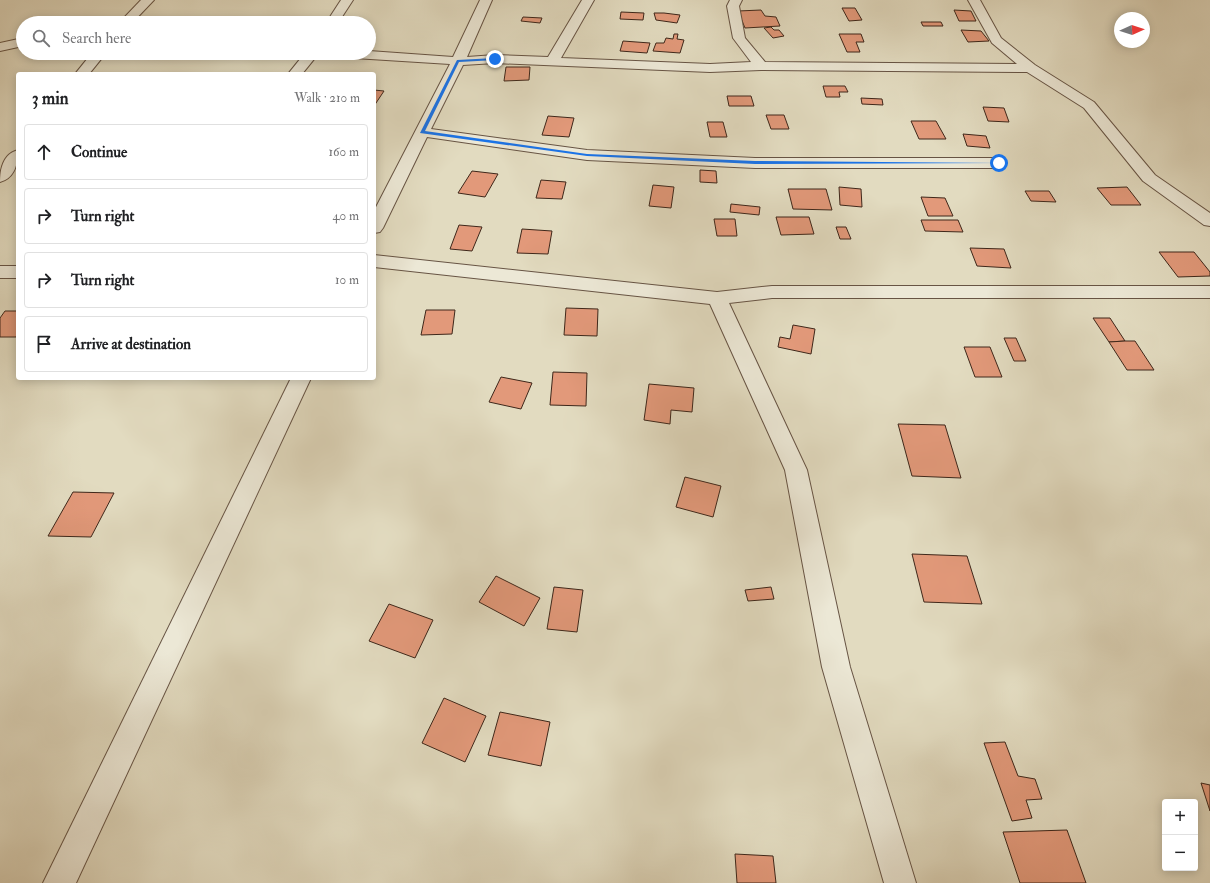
<!DOCTYPE html>
<meta charset="utf-8">
<style>
body{margin:0;font-family:"IM FELL Double Pica",serif;background:#f2f2f2;color:#202124}
.controls{position:absolute;right:12px;bottom:12px;display:grid;overflow:hidden;border-radius:4px;box-shadow:0 2px 10px #0003}
.controls button{width:36px;height:36px;display:grid;place-items:center;padding:0;border:0;border-bottom:1px solid #e0e0e0;background:#fff;color:#202124;font:20px sans-serif}
.compass{position:absolute;left:1114px;top:12px;width:36px;height:36px;border-radius:50%;background:#fff;box-shadow:0 2px 10px #0003;rotate:87deg}
.stop{position:absolute;width:12px;height:12px;margin:-9px;border:3px solid #1a73e8;border-radius:50%;background:#fff}
.stop.end{background:#1a73e8;border-color:#fff;box-shadow:0 1px 4px #0008}
.list{margin:0;padding:0;list-style:none}
h2{display:flex;justify-content:space-between;align-items:center;height:52px;margin:0;padding:0 16px;font-size:17px}
h2 small{font-size:13px;font-weight:400;color:#757577}
.list li{display:grid;grid-template-columns:26px 1fr auto;gap:12px;align-items:center;box-sizing:border-box;height:56px;margin:0 8px 8px;padding:0 8px;border:1px solid #e0e0e0;border-radius:4px}
.list b{display:block;font-size:15px;white-space:nowrap}
.list em{font-size:13px;font-style:normal;color:#757577}
.icon{flex:none;width:22px;height:22px;fill:none;stroke:currentColor;stroke-width:2;stroke-linecap:round;stroke-linejoin:round}
.map{position:relative;flex:none;width:1210px;height:883px;overflow:hidden}
.search{position:absolute;background:#fff;box-shadow:0 2px 10px #0003;left:16px;top:16px;width:360px;height:44px;display:flex;align-items:center;gap:10px;box-sizing:border-box;padding:0 14px;border-radius:22px;color:#757577;font-size:15px}
.panel{position:absolute;background:#fff;box-shadow:0 2px 10px #0003;left:16px;top:72px;width:360px;height:308px;border-radius:4px}
.map>svg:first-child{display:block}
.building{fill:#e2997a;stroke:#3e271a}
.lines{fill:none;stroke-linecap:round;stroke-linejoin:round}
.minor-casing{stroke:#675444;stroke-width:2}
.minor{fill:#ece8d6;fill-rule:evenodd}
.route{fill:#1a73e8}
</style>
<div class="map">
<svg width="1210" height="883" viewBox="0 0 1210 883">
<rect width="100%" height="100%" fill="#e2dbc0"/>
<filter id="stains"><feTurbulence type="fractalNoise" baseFrequency=".005" numOctaves="4"/><feColorMatrix values="0 0 0 0 .2 0 0 0 0 .09 0 0 0 0 .02 0 0 0 .5 -.17"/></filter>
<radialGradient id="worn" r=".72"><stop offset=".6" stop-color="#630" stop-opacity="0"/><stop offset="1" stop-color="#630" stop-opacity=".3"/></radialGradient>
<!-- building -->
<g class="building">
<polygon points="842,8 855,8 862,20 849,21"/>
<polygon points="761,10 765,16 776,17 780,26 745,28 738,11"/>
<polygon points="954,10 971,11 976,21 959,21"/>
<polygon points="621,12 644,13 643,20 620,19"/>
<polygon points="654,13 664,13 680,15 677,23 656,20"/>
<polygon points="523,17 542,18 540,23 521,21"/>
<polygon points="233,18 245,18 240,23 229,23"/>
<polygon points="921,22 941,22 943,26 923,26"/>
<polygon points="771,27 774,30 779,30 784,36 773,38 764,28"/>
<polygon points="961,30 981,31 989,41 968,42"/>
<polygon points="674,34 678,34 677,39 684,40 680,53 653,51 656,43 664,43 666,38 673,39"/>
<polygon points="839,34 861,34 864,42 856,42 860,52 847,52"/>
<polygon points="623,41 650,43 647,53 620,51"/>
<polygon points="506,67 530,67 529,80 504,81"/>
<polygon points="823,86 845,86 848,92 839,92 840,97 826,97"/>
<polygon points="374,90 384,91 374,106"/>
<polygon points="727,96 751,96 754,106 729,106"/>
<polygon points="861,98 882,99 883,105 862,104"/>
<polygon points="983,107 1004,108 1009,122 988,121"/>
<polygon points="766,115 784,115 789,129 771,129"/>
<polygon points="548,116 574,118 569,137 542,135"/>
<polygon points="911,121 936,121 946,139 919,139"/>
<polygon points="707,122 723,122 727,137 710,137"/>
<polygon points="963,134 986,136 990,148 967,146"/>
<polygon points="700,170 716,171 717,183 700,182"/>
<polygon points="472,171 498,174 485,197 458,193"/>
<polygon points="541,180 566,182 562,199 536,198"/>
<polygon points="653,185 674,187 671,208 649,206"/>
<polygon points="839,187 861,189 862,207 840,205"/>
<polygon points="1127,187 1141,205 1111,205 1097,188"/>
<polygon points="788,189 826,189 832,210 793,209"/>
<polygon points="1025,191 1049,191 1056,202 1031,201"/>
<polygon points="921,197 945,198 953,216 928,216"/>
<polygon points="731,204 760,207 759,215 730,212"/>
<polygon points="776,217 809,217 814,234 781,235"/>
<polygon points="714,219 735,219 737,236 717,236"/>
<polygon points="921,220 958,220 963,232 925,231"/>
<polygon points="459,225 482,227 472,251 450,249"/>
<polygon points="836,227 846,227 851,239 840,239"/>
<polygon points="522,229 552,231 548,254 517,253"/>
<polygon points="970,248 1004,249 1011,268 977,266"/>
<polygon points="1159,252 1194,252 1210,272 1210,276 1178,277"/>
<polygon points="566,308 598,309 597,336 564,335"/>
<polygon points="426,310 455,310 452,334 421,335"/>
<polygon points="5,311 18,311 18,334 16,337 0,337 0,318"/>
<polygon points="1093,318 1110,318 1125,341 1109,342"/>
<polygon points="793,325 815,329 811,354 778,347 780,337 790,339"/>
<polygon points="1004,338 1016,338 1026,361 1014,361"/>
<polygon points="1125,341 1135,341 1154,370 1127,370 1109,342"/>
<polygon points="964,347 990,347 1002,377 975,377"/>
<polygon points="553,372 587,373 586,406 550,405"/>
<polygon points="501,377 532,383 521,409 489,402"/>
<polygon points="649,384 694,388 692,412 671,410 670,424 644,420"/>
<polygon points="898,424 945,425 961,478 912,476"/>
<polygon points="685,477 721,486 713,517 676,507"/>
<polygon points="73,492 114,493 91,537 48,536"/>
<polygon points="912,554 967,556 982,604 924,602"/>
<polygon points="496,576 540,598 524,626 479,602"/>
<polygon points="554,587 583,590 577,632 547,629"/>
<polygon points="771,587 774,599 748,601 745,590"/>
<polygon points="389,604 433,620 415,658 369,641"/>
<polygon points="444,698 486,716 465,762 422,743"/>
<polygon points="500,712 550,722 541,766 488,755"/>
<polygon points="1005,742 1018,776 1035,779 1042,799 1026,800 1032,818 1012,821 984,743"/>
<polygon points="1201,783 1210,785 1210,811"/>
<polygon points="1067,830 1086,883 1020,883 1003,832"/>
<polygon points="735,854 773,856 776,883 737,883"/>
</g>
<g class="lines">
<defs>
<g id="minor">
<polygon points="141,0 154,0 132,23 119,23"/>
<polygon points="341,0 353,0 338,23 326,23"/>
<polygon points="480,0 492,0 467,57 495,55 548,57 582,0 594,0 561,58 710,64 751,62 733,38 727,6 730,0 742,0 739,6 745,38 765,62 1017,64 992,43 968,0 980,0 1001,38 1035,65 1094,102 1155,175 1210,213 1210,226 1204,225 1143,181 1084,108 1027,72 761,70 710,72 495,63 463,65 431,129 587,150 755,158 999,158 1005,160 1007,163 1005,166 999,168 755,168 587,160 427,137 383,228 380,232 374,233 374,211 450,64 338,57 331,53 369,53 369,51 453,57"/>
<polygon points="23,38 23,46 0,51 0,43"/>
<polygon points="92,53 106,53 89,74 75,74"/>
<polygon points="305,53 319,53 302,74 288,74"/>
<path d="M18,150C18,163 15,178 0,182C0,169 3,154 18,150Z"/>
<polygon points="374,255 717,292 772,286 1210,286 1210,298 772,298 729,303 807,470 850,667 916,883 884,883 822,667 785,470 710,304 374,267"/>
<rect x="0" y="266" width="18" height="12"/>
<polygon points="291,378 311,378 76,883 43,883"/>
</g>
</defs>
<!-- minor casing -->
<use href="#minor" class="minor-casing"/>
<!-- minor -->
<use href="#minor" class="minor"/>
</g>
<!-- route -->
<polygon class="route" points="495,58 496,60 459,62 425,131 587,154 755,161 1002,163 755,164 587,156 420,133 457,60"/>
<rect width="100%" height="100%" filter="url(#stains)"/>
<rect width="100%" height="100%" fill="url(#worn)"/>
</svg>
<div class="controls">
<button>+</button>
<button>−</button>
</div>
<svg class="compass" viewBox="-18 -18 36 36"><path d="M0-13l5 13h-10z" fill="#e53935"/><path d="M0 13l5-13h-10z" fill="#757577"/></svg>
<div class="stop" style="left:999px;top:163px"></div>
<div class="stop end" style="left:495px;top:59px"></div>
<div class="search"><svg class="icon" aria-label="search" viewBox="0 0 24 24"><circle cx="10" cy="10" r="6"/><path d="M15 15l6 6"/></svg>Search here</div>
<section class="panel">
<h2>3 min<small>Walk · 210 m</small></h2>
<ul class="list">
<li><svg class="icon" aria-label="ahead" viewBox="0 0 24 24"><path d="M12 20V5M6 11l6-6 6 6"/></svg><div><b>Continue</b></div><em>160 m</em></li>
<li><svg class="icon" aria-label="right" viewBox="0 0 24 24"><path d="M7 20v-9h11M14 6l5 5-5 5"/></svg><div><b>Turn right</b></div><em>40 m</em></li>
<li><svg class="icon" aria-label="right" viewBox="0 0 24 24"><path d="M7 20v-9h11M14 6l5 5-5 5"/></svg><div><b>Turn right</b></div><em>10 m</em></li>
<li><svg class="icon" aria-label="arrive" viewBox="0 0 24 24"><path d="M6 21V4h12l-3 4 3 4H6"/></svg><div><b>Arrive at destination</b></div></li>
</ul>
</section>
</div>
